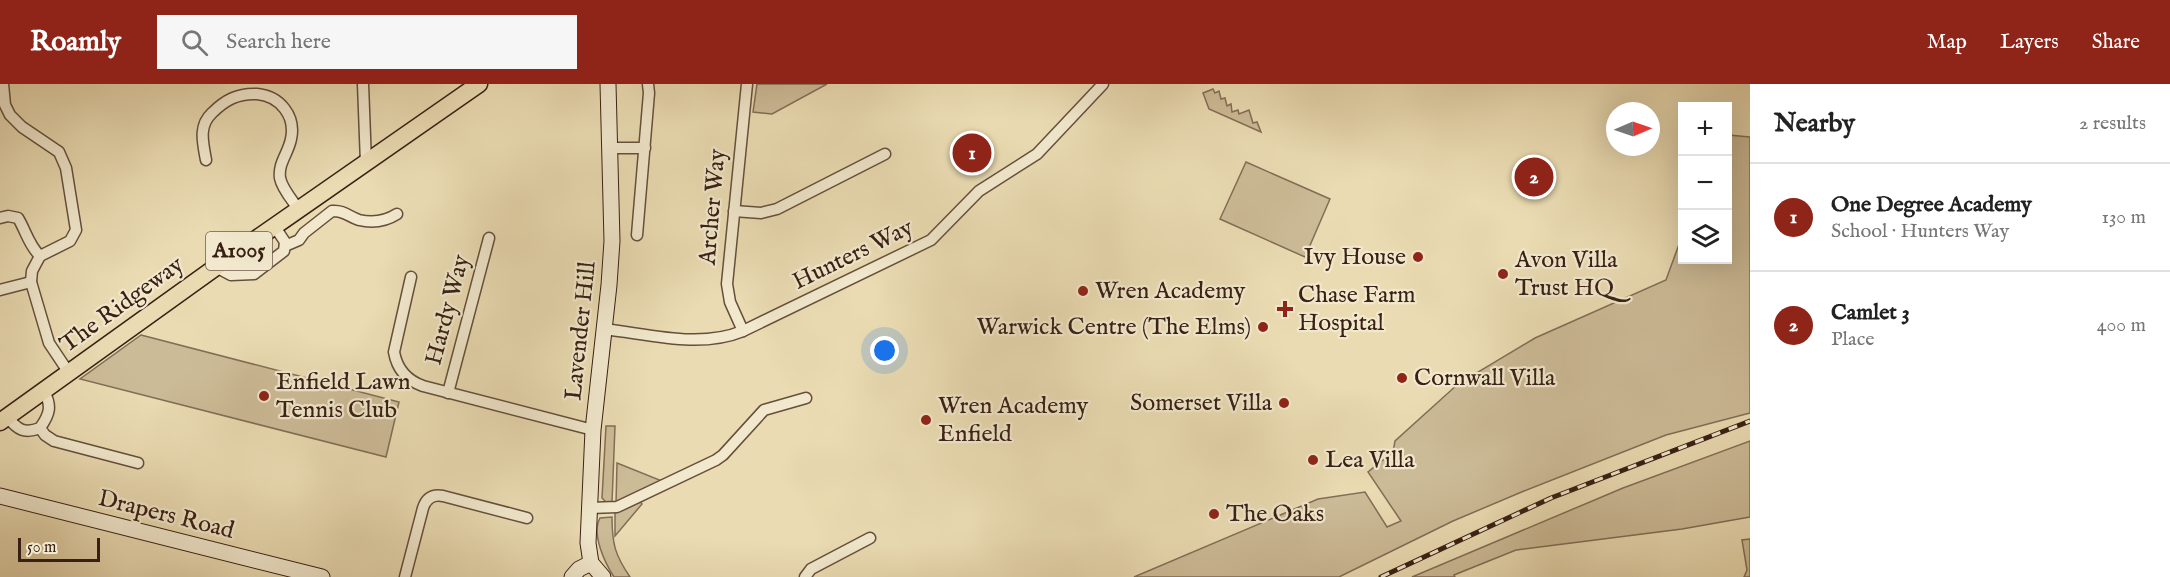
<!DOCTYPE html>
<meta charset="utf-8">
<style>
body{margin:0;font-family:"IM FELL English",serif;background:#f6f6f6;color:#222}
.controls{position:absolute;right:18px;top:18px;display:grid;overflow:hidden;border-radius:0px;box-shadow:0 6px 24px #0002}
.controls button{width:54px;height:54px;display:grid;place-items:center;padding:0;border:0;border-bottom:2px solid #e0e0e0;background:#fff;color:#222;font:30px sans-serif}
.compass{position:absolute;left:1606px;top:18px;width:54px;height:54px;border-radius:50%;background:#fff;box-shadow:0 6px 24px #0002;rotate:88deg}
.scale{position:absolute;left:18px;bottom:15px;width:82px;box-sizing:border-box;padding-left:6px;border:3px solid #392015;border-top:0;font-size:16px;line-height:21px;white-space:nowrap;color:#392015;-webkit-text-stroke:4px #f1e8cd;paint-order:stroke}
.you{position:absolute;left:885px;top:267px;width:21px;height:21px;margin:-15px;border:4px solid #fff;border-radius:50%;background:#1a73e8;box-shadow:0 0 0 9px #1a73e833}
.badge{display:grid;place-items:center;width:39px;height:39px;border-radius:50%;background:#8f2418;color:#fff;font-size:20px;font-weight:700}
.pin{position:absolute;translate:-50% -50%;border:3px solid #fff;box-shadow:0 2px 6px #0006}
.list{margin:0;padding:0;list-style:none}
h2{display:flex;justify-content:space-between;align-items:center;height:78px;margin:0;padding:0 24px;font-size:26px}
h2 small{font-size:20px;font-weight:400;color:#767676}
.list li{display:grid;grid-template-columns:39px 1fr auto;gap:18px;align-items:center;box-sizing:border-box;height:108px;padding:0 24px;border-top:2px solid #e0e0e0}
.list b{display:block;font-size:22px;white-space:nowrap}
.list p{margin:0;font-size:20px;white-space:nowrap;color:#767676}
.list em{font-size:20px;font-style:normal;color:#767676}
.icon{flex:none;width:33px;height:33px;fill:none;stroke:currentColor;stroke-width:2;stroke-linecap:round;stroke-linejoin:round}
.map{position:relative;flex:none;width:1750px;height:493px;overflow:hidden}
header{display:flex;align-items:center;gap:36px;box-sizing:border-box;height:84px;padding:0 30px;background:#8f2418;color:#fff}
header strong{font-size:28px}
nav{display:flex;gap:33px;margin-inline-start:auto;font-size:21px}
.search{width:420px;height:54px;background:#f6f6f6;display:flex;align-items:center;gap:15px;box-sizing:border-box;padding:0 21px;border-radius:0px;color:#767676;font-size:22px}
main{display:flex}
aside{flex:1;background:#fff}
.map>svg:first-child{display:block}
.green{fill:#ccbb97;stroke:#826e56;stroke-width:1.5}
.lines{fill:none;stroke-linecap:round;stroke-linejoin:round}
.street-casing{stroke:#654f3c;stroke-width:13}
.secondary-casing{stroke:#392015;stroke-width:17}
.primary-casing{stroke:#392015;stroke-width:19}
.street{stroke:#f1e8cd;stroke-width:10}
.secondary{stroke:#f1e8cd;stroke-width:15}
.primary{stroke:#eadbb2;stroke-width:16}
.rail-casing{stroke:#392015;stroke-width:5}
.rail{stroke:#f1e8cd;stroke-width:3;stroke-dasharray:9;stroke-linecap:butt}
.poi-dot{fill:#8f2418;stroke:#f1e8cd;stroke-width:2}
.labels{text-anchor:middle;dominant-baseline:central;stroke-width:4.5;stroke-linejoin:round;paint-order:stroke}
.shield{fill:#f1e8cd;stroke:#705c4c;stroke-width:1.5}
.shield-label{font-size:22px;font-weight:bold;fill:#392015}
.street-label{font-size:24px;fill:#392015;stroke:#f1e8cd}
.poi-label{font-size:24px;fill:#392015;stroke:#f1e8cd;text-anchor:start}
</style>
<header>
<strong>Roamly</strong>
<div class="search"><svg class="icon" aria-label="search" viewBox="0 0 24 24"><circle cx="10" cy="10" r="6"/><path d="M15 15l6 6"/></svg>Search here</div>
<nav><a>Map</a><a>Layers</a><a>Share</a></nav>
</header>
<main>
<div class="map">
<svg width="1750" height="493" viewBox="0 0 1750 493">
<rect width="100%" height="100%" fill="#eadbb2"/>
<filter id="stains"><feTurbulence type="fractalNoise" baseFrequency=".00333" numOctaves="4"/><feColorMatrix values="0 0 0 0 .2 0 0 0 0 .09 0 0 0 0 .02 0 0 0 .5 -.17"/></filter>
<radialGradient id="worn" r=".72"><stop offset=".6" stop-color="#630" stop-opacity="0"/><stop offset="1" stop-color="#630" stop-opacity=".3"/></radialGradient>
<!-- green -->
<g class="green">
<polygon points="757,0 827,0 772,30 753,28"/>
<polygon points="1213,5 1215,9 1219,7 1221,15 1225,14 1227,22 1231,20 1232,28 1238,26 1239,30 1249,26 1253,39 1257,38 1261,48 1209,25 1203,9"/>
<polygon points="1728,51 1750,53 1750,329 1666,351 1524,407 1453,437 1339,493 1134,493 1318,415 1365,408 1387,443 1401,437 1368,388 1393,368 1395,357 1458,300 1535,254 1666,196 1682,152 1682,176 1728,176"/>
<polygon points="1246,78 1330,115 1305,173 1220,135"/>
<polygon points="141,251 399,318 386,373 80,295"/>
<polygon points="606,342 615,342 612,418 606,418 602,414"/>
<polygon points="1750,357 1750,433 1682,445 1516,466 1454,491 1455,493 1412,493 1623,404"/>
<polygon points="617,379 662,397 616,420"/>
<polygon points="640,417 642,420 615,452 615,428"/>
<path d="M612,433C612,460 615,471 630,493H614C605,479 591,450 600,434Z"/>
<polygon points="1750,455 1750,493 1744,493 1747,486 1742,456"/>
</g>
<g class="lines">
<defs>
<g id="street">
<polyline points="3,0 5,21 10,31 22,43 59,68 66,84 76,146 70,157 40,172 32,187 31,198 49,259 69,289"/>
<polyline points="363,0 366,79"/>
<polyline points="609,64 645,64"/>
<path d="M206,76C203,59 198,42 212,29C225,16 238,9 257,10C280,12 296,32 291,55C288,70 278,79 280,94C282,105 293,117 299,126"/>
<polyline points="734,127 761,129 777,125 885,70"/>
<path d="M0,134L8,132L18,134C26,147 28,160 40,172"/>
<polyline points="637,151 649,9 648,0"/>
<path d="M285,162L299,156L304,149L332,127C344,126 349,133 359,136C372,139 386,137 397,130"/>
<polyline points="216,183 231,191 254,190 284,167 285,158 275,143"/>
<path d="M411,193L394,268C397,285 406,296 423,302L593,346"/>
<polyline points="0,206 31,198"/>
<path d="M604,245C649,250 699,265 743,247L931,156L979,107L1037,70L1103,0"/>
<polyline points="743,247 730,218 727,200 747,0"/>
<polyline points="448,309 489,154"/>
<path d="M7,333C18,346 24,350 40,344C50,330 52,322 44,307"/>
<polyline points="40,344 45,351 54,357 138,379"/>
<polyline points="590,424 617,423 716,376 723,371 764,326 806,314"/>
<path d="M405,493L423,424C426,415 432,410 443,412L527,434"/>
<polyline points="805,493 811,485 870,454"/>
</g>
<g id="secondary">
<polyline points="0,412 322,493"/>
<polyline points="572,493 579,485 591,479"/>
<polyline points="603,493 591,479 588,459 593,346 609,201 612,157 608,0"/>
</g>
<polyline id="primary" points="0,338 216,183 479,0"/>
</defs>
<!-- street casing -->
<use href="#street" class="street-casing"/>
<!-- secondary casing -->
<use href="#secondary" class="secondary-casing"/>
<!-- primary casing -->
<use href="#primary" class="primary-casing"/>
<!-- street -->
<use href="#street" class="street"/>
<!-- secondary -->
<use href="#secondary" class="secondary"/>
<!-- primary -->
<use href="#primary" class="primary"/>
<defs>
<polyline id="rail" points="1381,493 1551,414 1750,337"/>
</defs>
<!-- rail casing -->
<use href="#rail" class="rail-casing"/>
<!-- rail -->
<use href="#rail" class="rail"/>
</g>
<!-- markers -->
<g class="poi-dot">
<circle cx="1418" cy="173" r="6"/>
<circle cx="1503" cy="190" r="6"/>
<circle cx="1083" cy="207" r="6"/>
<path d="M1282 216h6v6h6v6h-6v6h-6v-6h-6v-6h6z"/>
<circle cx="1263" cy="243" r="6"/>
<circle cx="1402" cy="294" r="6"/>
<circle cx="264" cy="312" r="6"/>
<circle cx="1284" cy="319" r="6"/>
<circle cx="926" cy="336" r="6"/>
<circle cx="1313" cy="376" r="6"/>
<circle cx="1214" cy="430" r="6"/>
</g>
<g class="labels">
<!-- shield labels -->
<rect class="shield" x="206" y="148" width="66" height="38" rx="4.5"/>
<g class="shield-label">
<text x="239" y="167">A1005</text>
</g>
<!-- street labels -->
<g class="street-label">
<text transform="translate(713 123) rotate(-85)">Archer Way</text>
<text transform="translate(853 171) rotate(-26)">Hunters Way</text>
<text transform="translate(122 221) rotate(-36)">The Ridgeway</text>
<text transform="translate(448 226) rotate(-75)">Hardy Way</text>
<text transform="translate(581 247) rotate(-84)">Lavender Hill</text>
<text transform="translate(166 431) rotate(14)">Drapers Road</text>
</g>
<!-- poi labels -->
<g class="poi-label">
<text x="1406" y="173" text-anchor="end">Ivy House</text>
<text x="1515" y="176">Avon Villa<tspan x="1515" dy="28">Trust HQ</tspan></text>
<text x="1095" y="207">Wren Academy</text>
<text x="1298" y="211">Chase Farm<tspan x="1298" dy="28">Hospital</tspan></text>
<text x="1251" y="243" text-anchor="end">Warwick Centre (The Elms)</text>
<text x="1414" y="294">Cornwall Villa</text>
<text x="276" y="298">Enfield Lawn<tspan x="276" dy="28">Tennis Club</tspan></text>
<text x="1272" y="319" text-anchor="end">Somerset Villa</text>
<text x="938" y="322">Wren Academy<tspan x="938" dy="28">Enfield</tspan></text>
<text x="1325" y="376">Lea Villa</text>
<text x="1226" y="430">The Oaks</text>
</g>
</g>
<rect width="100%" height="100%" filter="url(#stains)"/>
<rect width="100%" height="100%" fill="url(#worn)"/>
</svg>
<div class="controls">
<button>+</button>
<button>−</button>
<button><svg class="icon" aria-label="layers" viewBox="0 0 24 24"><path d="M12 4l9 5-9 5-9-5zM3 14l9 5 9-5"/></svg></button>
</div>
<svg class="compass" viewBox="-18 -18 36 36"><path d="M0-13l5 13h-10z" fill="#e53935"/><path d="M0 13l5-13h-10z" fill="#767676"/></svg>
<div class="scale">50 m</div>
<div class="you"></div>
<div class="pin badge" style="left:972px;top:69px">1</div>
<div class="pin badge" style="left:1534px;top:93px">2</div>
</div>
<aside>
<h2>Nearby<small>2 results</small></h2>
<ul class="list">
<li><span class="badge">1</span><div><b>One Degree Academy</b><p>School · Hunters Way</p></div><em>130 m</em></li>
<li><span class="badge">2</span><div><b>Camlet 3</b><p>Place</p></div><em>400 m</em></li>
</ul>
</aside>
</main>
